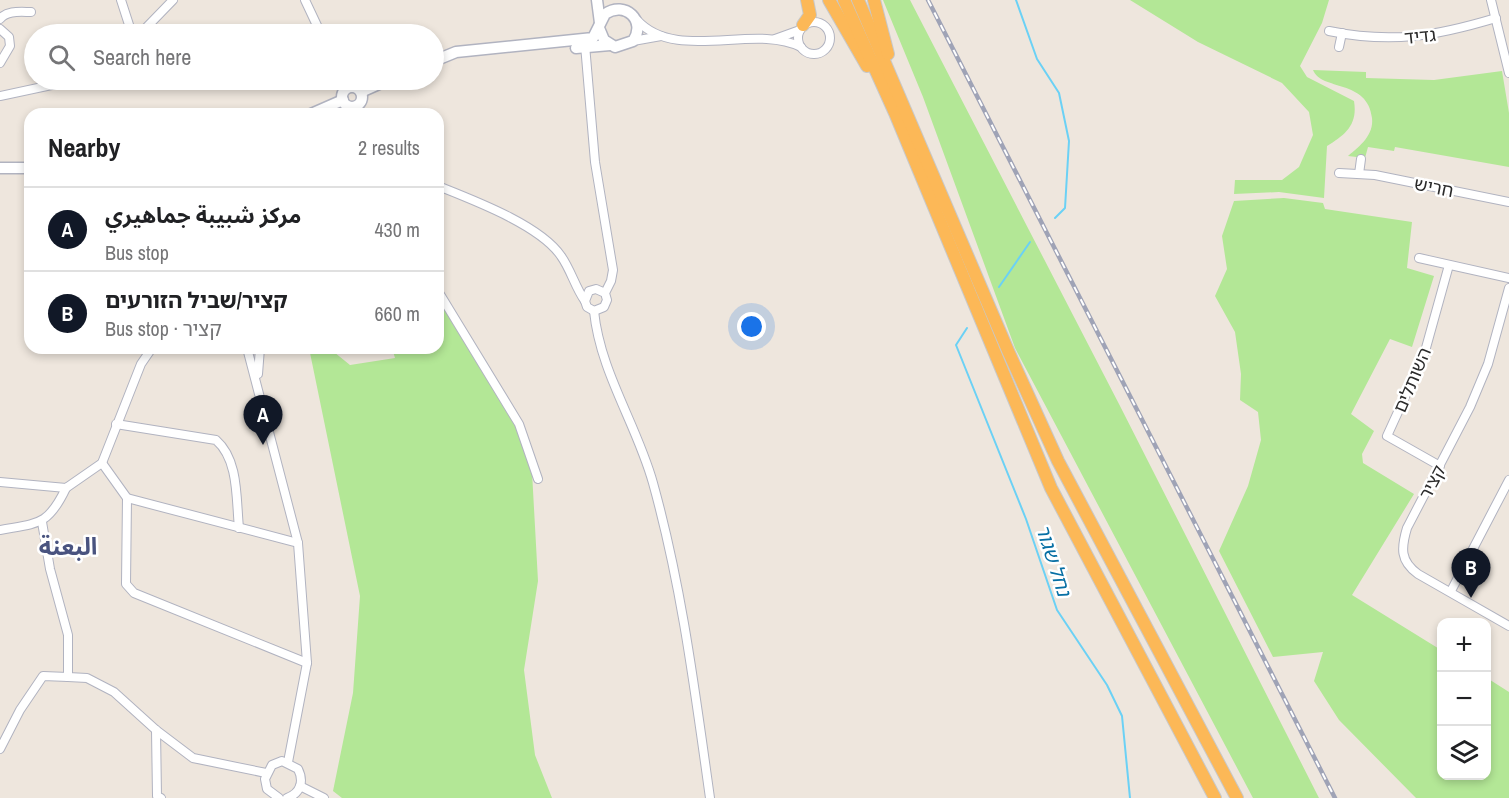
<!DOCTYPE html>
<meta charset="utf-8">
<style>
body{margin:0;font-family:"Archivo Narrow","Noto Sans Arabic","Noto Sans Hebrew",sans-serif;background:#f2f2f2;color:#202124}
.controls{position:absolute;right:18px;bottom:18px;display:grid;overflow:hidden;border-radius:12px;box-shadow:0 3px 9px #0003}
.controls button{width:54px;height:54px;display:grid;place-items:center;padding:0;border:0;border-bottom:2px solid #e0e0e0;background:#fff;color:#202124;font:30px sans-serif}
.you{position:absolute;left:752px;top:327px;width:21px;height:21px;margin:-15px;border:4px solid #fff;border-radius:50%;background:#1a73e8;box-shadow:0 0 0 9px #1a73e833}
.badge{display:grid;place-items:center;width:39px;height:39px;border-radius:50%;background:#111827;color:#fff;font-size:20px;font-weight:700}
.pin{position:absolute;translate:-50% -50px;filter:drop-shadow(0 2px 3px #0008)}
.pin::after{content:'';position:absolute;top:32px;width:21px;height:18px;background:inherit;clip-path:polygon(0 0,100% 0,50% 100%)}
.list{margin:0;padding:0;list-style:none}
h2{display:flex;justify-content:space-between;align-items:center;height:78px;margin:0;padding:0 24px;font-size:26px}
h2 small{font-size:20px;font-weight:400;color:#757577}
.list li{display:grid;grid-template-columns:39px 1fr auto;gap:18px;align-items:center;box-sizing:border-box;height:84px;padding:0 24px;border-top:2px solid #e0e0e0}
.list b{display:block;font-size:22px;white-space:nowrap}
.list p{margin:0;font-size:20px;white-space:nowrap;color:#757577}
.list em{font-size:20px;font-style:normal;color:#757577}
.icon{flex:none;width:33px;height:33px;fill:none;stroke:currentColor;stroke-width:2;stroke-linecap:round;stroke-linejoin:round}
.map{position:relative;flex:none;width:1509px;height:798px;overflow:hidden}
.search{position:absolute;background:#fff;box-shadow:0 3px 9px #0003;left:24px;top:24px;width:420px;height:66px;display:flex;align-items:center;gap:15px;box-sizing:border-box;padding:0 21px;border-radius:33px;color:#757577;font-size:22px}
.panel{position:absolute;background:#fff;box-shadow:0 3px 9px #0003;left:24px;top:108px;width:420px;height:246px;border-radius:18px}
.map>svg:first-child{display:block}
.green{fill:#b3e796}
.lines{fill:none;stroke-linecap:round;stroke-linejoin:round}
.stream{stroke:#6bd1f5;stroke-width:2}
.minor-casing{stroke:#b1b3c0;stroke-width:10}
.secondary-casing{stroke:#b1b3c0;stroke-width:13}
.trunk-casing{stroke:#c8c8c8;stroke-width:14}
.minor{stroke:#fff;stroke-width:8}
.secondary{stroke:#fff;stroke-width:10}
.trunk{stroke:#fcb857;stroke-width:12}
.rail-casing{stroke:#9fa3b6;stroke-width:4.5}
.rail{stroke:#fff;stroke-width:2;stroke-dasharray:7;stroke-linecap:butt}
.labels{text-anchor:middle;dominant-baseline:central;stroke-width:5;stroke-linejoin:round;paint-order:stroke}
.street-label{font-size:18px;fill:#2b2b2b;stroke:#fff}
.water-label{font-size:20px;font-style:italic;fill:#076fa4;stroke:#fff}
.district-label{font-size:24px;font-weight:bold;fill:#49537f;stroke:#fff}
</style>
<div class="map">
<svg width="1509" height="798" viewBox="0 0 1509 798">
<rect width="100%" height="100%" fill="#eee6dd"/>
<!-- green -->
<g class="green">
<polygon points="883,0 910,0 1119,404 1319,798 1253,798 1015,348 923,97"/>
<path d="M1130,0H1329L1322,23L1300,66L1307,77L1354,101C1358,125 1345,135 1327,146L1324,198L1279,192L1234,194L1235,180H1282L1299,167L1313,135L1309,112L1282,83L1198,42Z"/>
<path d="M1313,70L1366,72V78L1434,80L1502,71L1509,113V167L1395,147L1394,151L1368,147L1365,158L1348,156C1360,146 1374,135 1372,118C1368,79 1321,91 1313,70Z"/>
<polygon points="1284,198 1323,203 1325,209 1412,222 1407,268 1434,276 1412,347 1390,339 1351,414 1374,431 1362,454 1363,463 1414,494 1352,595 1441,650 1442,776 1486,776 1487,678 1509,692 1509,798 1416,798 1339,720 1314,681 1323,652 1273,657 1219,551 1248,486 1261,440 1258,412 1240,400 1241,374 1235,332 1215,296 1227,269 1222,236 1234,201"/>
<polygon points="438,287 517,427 532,472 538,581 524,670 535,755 552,798 342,798 333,791 353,693 360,596 309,348 329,348 350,365 395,358 392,348 438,348"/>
</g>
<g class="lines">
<!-- stream -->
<g class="stream">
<polyline points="1016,0 1037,59 1059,93 1069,141 1065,208 1055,218"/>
<polyline points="999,287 1030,242"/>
<polyline points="967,328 956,345 1026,519 1057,610 1107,685 1122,716 1130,798"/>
</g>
<defs>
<g id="minor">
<polyline points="121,0 132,34"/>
<polyline points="305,0 321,34"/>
<polyline points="1491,0 1509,73"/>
<path d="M0,19C7,10 21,12 31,12"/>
<path d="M637,20C676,63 754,23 801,47"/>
<circle cx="814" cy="38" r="16"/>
<polyline points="0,29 9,37 10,46 0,63"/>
<path d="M1329,31C1392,44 1436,36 1496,18"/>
<polyline points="140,34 173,0"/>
<polyline points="775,39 800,30"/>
<polyline points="633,41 661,36"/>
<polyline points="585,45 595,162 613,270 611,281 605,293 607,300 604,307 594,311 587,307 585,301 589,291 596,289 605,293"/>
<polyline points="1339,47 1342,33"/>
<polyline points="343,80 347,88"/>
<polyline points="0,96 75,80"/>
<polyline points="355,106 356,114"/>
<polyline points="1339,173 1375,175 1509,202"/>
<polyline points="1359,174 1361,159"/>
<path d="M438,186C473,200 540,225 561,256C571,270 575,287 585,301"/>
<polyline points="1419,258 1509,278"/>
<path d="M1509,288L1488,364L1470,407L1407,528C1401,548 1400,561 1418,574L1509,626"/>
<polyline points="438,291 519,424 538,479"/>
<path d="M594,311C600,372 637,425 653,483C682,587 695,692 710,798"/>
<polyline points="247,348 298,543 307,663 288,762"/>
<polyline points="258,374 260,348"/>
<path d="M116,424L216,440C239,460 236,499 239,528"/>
<polyline points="102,463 127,498 126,584 134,593 307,663"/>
<polyline points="1440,466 1387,436 1424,355 1449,265"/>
<polyline points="0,482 66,488 102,463 141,364 152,348"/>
<polyline points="127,498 298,543"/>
<path d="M0,530C38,523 48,526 66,488"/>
<polyline points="1451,591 1509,480"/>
<polyline points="68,677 87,678 114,692 156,730 193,758 266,773"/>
<polyline points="156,730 157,796 161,798"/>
<polyline points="0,749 20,710 43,676 68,677 68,635 50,569 42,522"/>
<polyline points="300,786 324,798"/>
<path d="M279,798L267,789L265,779L272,765L282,761L298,769C304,781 301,793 287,798"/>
</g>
<g id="secondary">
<polyline points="597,0 600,23"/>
<polyline points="576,48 610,45"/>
<path d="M434,61L456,52L593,38L605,14C625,0 647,21 633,41L615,47L604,40L599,28"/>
<circle cx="352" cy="97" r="10"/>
<polyline points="361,92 388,80"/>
<polyline points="311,114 343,100"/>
<polyline points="0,168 30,168"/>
</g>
<g id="trunk">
<polyline points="829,0 867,66"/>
<polyline points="844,0 895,113 1051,488 1215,798"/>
<polyline points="858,0 1009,353 1058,461 1237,798"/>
<polyline points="874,0 888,54"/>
<polyline points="803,25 810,15 807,0"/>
</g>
</defs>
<!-- minor casing -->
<use href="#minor" class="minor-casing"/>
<!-- secondary casing -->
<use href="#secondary" class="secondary-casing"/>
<!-- trunk casing -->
<use href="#trunk" class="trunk-casing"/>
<!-- minor -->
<use href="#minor" class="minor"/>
<!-- secondary -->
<use href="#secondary" class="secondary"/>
<!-- trunk -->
<use href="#trunk" class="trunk"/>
<defs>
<polyline id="rail" points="928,0 1335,798"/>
</defs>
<!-- rail casing -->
<use href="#rail" class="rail-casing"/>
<!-- rail -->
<use href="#rail" class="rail"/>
</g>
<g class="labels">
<!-- street labels -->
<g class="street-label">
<text transform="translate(1420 36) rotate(-6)">גדיד</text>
<text transform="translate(1434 187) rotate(11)">חריש</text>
<text transform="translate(1412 380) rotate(-67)">השותלים</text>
<text transform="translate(1432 482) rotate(-62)">קציר</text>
</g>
<!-- water labels -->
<g class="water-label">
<text transform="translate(1054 560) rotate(72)">נחל שגור</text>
</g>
<!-- district labels -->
<g class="district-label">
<text x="68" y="546">البعنة</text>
</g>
</g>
</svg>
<div class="controls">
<button>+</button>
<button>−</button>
<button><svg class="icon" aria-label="layers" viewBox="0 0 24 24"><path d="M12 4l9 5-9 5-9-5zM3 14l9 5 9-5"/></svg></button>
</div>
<div class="you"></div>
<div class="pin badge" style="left:263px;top:445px">A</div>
<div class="pin badge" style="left:1471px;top:598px">B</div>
<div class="search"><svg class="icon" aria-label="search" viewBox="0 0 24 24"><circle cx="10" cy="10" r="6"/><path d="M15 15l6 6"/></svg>Search here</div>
<section class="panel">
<h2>Nearby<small>2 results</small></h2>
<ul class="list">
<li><span class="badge">A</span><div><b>مركز شبيبة جماهيري</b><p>Bus stop</p></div><em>430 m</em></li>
<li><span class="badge">B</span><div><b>קציר/שביל הזורעים</b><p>Bus stop · קציר</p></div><em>660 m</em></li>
</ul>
</section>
</div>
